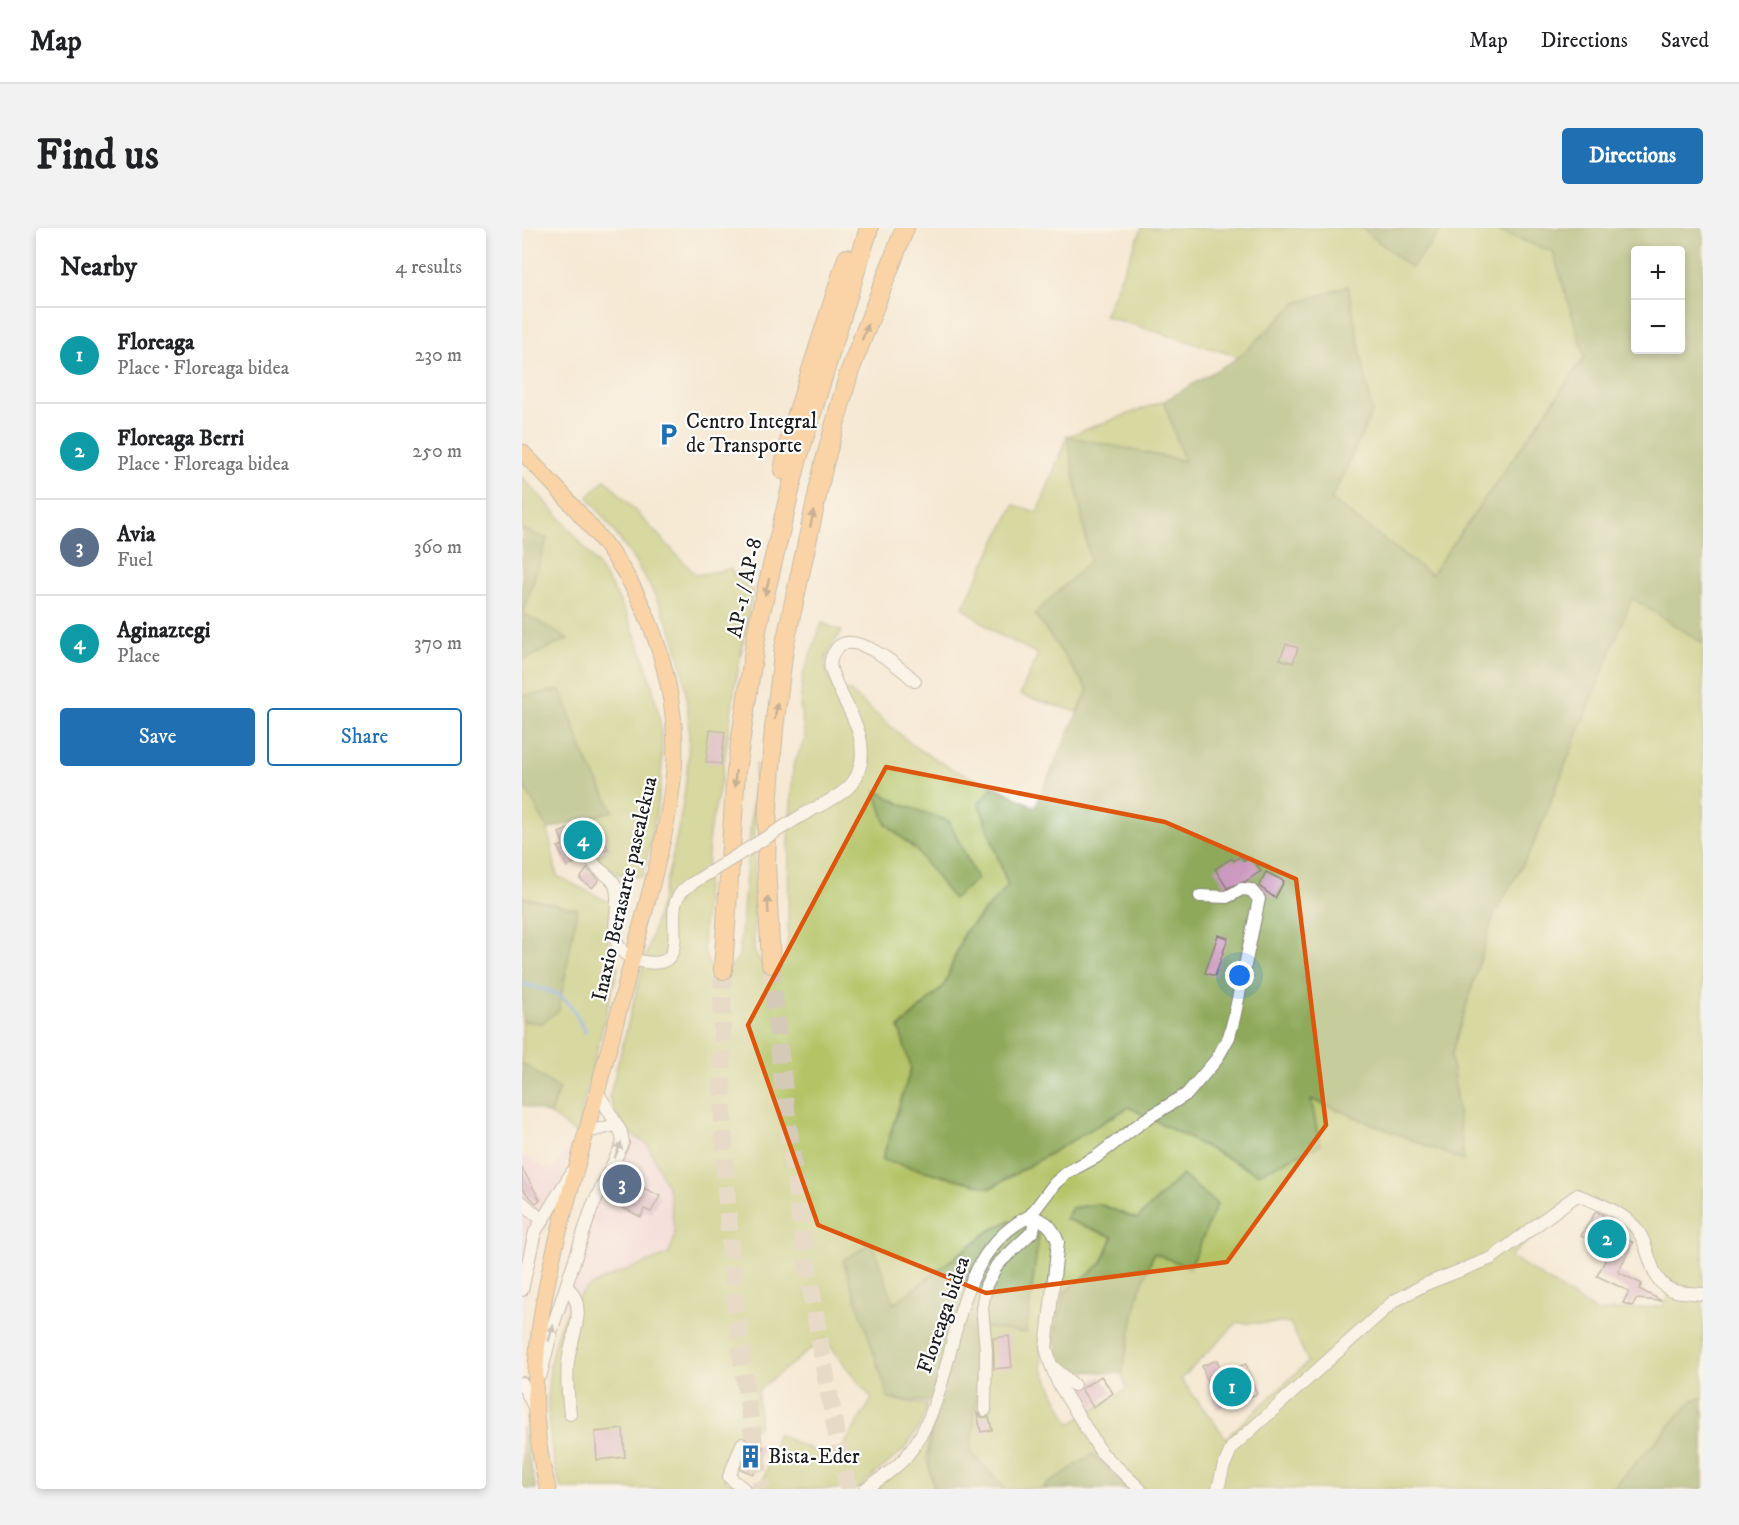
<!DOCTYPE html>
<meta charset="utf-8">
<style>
body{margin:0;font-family:"IM FELL DW Pica",serif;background:#f2f2f2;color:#202124}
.controls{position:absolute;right:18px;top:18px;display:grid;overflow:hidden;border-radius:6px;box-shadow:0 3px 9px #0003}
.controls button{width:54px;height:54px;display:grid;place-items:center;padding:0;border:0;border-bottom:2px solid #e0e0e0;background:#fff;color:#202124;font:30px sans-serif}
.you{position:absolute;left:718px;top:748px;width:21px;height:21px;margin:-15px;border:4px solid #fff;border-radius:50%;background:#1a73e8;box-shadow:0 0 0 9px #1a73e833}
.badge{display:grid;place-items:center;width:39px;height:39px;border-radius:50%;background:#1f6fb2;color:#fff;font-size:20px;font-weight:700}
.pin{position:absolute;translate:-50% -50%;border:3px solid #fff;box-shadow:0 2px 6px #0006}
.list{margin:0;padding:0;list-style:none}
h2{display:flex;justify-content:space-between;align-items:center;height:78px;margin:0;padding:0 24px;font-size:26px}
h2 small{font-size:20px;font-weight:400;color:#757577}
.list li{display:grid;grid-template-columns:39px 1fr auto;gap:18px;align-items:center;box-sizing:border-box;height:96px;padding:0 24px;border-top:2px solid #e0e0e0}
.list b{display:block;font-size:22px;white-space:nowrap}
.list p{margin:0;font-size:20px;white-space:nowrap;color:#757577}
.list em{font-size:20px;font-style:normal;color:#757577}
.actions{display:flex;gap:12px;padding:18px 24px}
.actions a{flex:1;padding:14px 0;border:2px solid #1f6fb2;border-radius:6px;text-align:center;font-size:21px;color:#1f6fb2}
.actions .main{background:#1f6fb2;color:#fff}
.map{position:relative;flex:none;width:1181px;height:1261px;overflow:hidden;border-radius:6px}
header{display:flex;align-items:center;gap:36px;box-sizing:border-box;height:84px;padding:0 30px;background:#fff;border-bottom:2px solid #e0e0e0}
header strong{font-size:28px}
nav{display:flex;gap:33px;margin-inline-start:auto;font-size:21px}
.intro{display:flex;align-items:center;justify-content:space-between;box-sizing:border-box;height:144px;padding:0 36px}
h1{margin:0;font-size:42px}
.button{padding:15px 27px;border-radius:6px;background:#1f6fb2;color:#fff;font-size:21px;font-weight:700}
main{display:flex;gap:36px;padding:0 36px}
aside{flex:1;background:#fff;border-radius:6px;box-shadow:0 3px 9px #0003}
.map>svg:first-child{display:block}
.built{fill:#f3cfe0}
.green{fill:#b3c365;stroke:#687040;stroke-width:1.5;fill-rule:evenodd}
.forest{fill:#8ea95a;stroke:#55623b;stroke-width:1.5;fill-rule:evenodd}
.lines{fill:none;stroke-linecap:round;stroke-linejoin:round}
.stream{stroke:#649ed3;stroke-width:4}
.building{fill:#cc99c0}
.highway-tunnel{stroke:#d5cab8;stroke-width:18;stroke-dasharray:18 9;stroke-linecap:butt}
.minor-casing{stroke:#898278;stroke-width:14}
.major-casing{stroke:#898278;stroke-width:17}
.highway-casing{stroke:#898278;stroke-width:20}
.minor{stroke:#fff;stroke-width:12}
.major{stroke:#ffbb71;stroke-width:15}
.highway{stroke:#ffbb71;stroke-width:18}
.minor-bridge-casing{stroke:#898278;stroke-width:14;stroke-linecap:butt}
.minor-bridge{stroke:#fff;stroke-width:12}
.oneway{fill:#8e6c46}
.oneway2{fill:#999}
.marked{fill:none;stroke:#de560d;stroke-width:4.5;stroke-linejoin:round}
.labels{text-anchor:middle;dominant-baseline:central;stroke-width:4.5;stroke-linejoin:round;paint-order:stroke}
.poi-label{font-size:21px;fill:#1c1c1c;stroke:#fff;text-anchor:start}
.street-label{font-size:21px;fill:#1c1c1c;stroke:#fff}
</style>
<header>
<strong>Map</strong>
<nav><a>Map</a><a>Directions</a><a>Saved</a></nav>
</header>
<div class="intro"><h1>Find us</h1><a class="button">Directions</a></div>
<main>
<aside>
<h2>Nearby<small>4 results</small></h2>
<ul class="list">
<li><span class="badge" style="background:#0f9aa8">1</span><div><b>Floreaga</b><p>Place · Floreaga bidea</p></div><em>230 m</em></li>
<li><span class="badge" style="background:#0f9aa8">2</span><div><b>Floreaga Berri</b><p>Place · Floreaga bidea</p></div><em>250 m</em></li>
<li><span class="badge" style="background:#5c6f8a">3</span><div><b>Avia</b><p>Fuel</p></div><em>360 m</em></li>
<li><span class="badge" style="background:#0f9aa8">4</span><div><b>Aginaztegi</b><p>Place</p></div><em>370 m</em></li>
</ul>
<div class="actions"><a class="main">Save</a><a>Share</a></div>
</aside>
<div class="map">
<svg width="1181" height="1261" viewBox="0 0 1181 1261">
<rect width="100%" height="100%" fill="#fff"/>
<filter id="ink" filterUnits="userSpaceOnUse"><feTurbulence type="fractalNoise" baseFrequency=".0167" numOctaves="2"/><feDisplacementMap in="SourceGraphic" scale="12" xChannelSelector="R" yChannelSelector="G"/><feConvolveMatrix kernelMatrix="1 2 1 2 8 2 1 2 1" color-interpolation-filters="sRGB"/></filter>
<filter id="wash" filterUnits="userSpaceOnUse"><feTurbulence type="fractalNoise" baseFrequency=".008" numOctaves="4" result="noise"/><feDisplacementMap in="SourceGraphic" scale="24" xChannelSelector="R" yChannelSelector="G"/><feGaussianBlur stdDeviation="1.35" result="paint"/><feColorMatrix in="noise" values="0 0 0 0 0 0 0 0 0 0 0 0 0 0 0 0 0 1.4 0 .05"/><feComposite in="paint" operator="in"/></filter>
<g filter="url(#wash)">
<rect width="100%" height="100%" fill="#f6e9d4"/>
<!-- built -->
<g class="built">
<polygon points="101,900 126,917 147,963 153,1008 147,1026 65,1060 45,1082 32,1076 61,987"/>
<polygon points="54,906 32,984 20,1009 4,1071 0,1118 0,927 30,943"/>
</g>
<!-- green -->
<g class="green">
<polygon points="620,0 840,0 889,40 921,0 968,0 1031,23 1063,129 909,347 809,272 850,184 775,75 717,129 582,88"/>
<polygon points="642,173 663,233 546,209 568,333 513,386 566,462 556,484 498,467 516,426 474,405 441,379 492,277 516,284 545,208"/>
<path d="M0,249C63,314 105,365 129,454C135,477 141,502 140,526C140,567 130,608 121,648C100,651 88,644 74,629L88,621L73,588L91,582L62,527L39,463L0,468V429L4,431L1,385L25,311L0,301Z"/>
<path d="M83,251L174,347L208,341L218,353L231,362L214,452L200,549L187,606L181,720L186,736L193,742C206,742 211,739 217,727L234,535L232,722C238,739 249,741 263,730L266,709L267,608L271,538L283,511L278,478L281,447L300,395L320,403C301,431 297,433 314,464L327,463L393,519L430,541L472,558L457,575L486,658L442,705L422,758L377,800L390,840L360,932L469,960L607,879L736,946L788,871L941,932L929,828L972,686L1010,620L1110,369L1181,415V1170L1172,1171L1090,1261H609L571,1226L519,1261H483L449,1224L461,1099L504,1104L466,1004L371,1077L350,1015L367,1171L405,1177L400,1194L383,1221L335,1261H239L255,1206L313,1232L350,1171L302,1111L236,1162L237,1197L216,1212L202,1250L217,1261H39C21,1206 15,1103 63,1062C75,1051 129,1034 147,1026L153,1008L147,963L126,917L101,900L87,870C100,820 112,770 126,720C155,615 190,502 146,395C127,349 96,308 66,269ZM1056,972L1115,998L1147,1069L1140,1078L1074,1084L988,1028ZM577,976L615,991L632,1025L617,1064L600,1146L605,1161L548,1196L520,1140L517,1107L532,1111L542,1065L580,1035L591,1008L544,990L550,980ZM715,1095H768L786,1134L704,1210L659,1151Z"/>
<polygon points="0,554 26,601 35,648 89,675 86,714 96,738 54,906 28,886 37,861 0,835 0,793 20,795 55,681 0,669"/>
<polygon points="408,1203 405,1231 412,1261 351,1261"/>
</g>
<!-- forest -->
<g class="forest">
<polygon points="840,0 921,0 889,40"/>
<path d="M968,0H1181V415L1110,370L1010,620L972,686L929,828L942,933L789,871L798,917L736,946L607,879L469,960L360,932L389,840L377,800L422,758L442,705L486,658L457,575L472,558L513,579L566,462L513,386L568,333L545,208L662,233L642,173L717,129L775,75L826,58L850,184L809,272L909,347L1063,129L1031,24ZM1114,22H1158V122H1114Z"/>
<polygon points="0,301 25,311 1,385 46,411 4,431 0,429"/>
<polygon points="39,462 62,527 91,583 26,601 0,554 0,468"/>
<polygon points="353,562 379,576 427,593 455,651 431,671 394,622 364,596"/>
<polygon points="0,669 55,681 37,782 20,795 0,793"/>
<polygon points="0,835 37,861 28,886 0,877"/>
<polygon points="660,947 695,976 668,1040 632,1025 617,1064 600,1146 538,1141 532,1111 542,1065 580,1035 591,1009 543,991 550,980 577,976 615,991"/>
<path d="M487,993L518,1000L504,1105L461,1099L449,1224L483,1261H412C404,1225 405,1209 419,1175L367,1171L321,1032L350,1015L372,1076L466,1004Z"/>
<polygon points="1181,1170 1181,1261 1090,1261 1172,1171"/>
<polygon points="0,1197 14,1261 0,1261"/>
<polygon points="571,1226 609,1261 519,1261"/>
</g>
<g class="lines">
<!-- stream -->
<path class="stream" d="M0,756C40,765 45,766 63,804"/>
</g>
<g id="blocks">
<!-- building -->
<g class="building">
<polygon points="764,416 776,420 771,435 758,431"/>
<polygon points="188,502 203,504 199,536 184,534"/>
<polygon points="64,593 70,607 78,603 86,621 67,627 45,639 36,619 42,617 37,605"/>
<polygon points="719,628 722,633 729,629 739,643 724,653 705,660 693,641 710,630 712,633"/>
<polygon points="65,641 77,652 70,660 58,651"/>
<polygon points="744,644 762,653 753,670 737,658"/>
<polygon points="696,707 706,710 693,748 683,745"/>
<polygon points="0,940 18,972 14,975 0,961"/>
<polygon points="95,947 138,968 129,984 122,981 119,989 83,971"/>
<polygon points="1074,983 1101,999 1098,1008 1111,1014 1096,1044 1120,1056 1117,1061 1140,1073 1114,1071 1110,1078 1101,1075 1107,1063 1075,1048 1088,1023 1059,1008"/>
<polygon points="487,1108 490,1139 472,1141 471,1110"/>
<polygon points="695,1132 700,1145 724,1136 735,1166 695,1181 680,1138"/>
<polygon points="579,1148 591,1165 571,1179 559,1161"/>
<polygon points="455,1185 459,1189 467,1189 470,1202 459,1204"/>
<polygon points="101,1201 103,1229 75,1232 73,1204"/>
<polygon points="228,1214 241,1219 231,1246 219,1241"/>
</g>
</g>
</g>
<g filter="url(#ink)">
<use href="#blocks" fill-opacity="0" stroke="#898278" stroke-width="1.5"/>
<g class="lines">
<!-- highway-tunnel -->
<g class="highway-tunnel">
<path d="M249,736C265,912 289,1087 326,1261"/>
<path d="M201,742C196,919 209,1087 240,1261"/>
</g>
<defs>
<g id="minor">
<path d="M279,588C297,577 329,566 336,545C351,506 318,474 309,441C307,433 310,426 315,420C332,401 379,440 393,453"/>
<path d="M71,634C76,643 89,647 93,657C100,676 88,699 96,717C100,725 110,732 118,733C169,745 146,695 154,673C157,665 162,661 169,656"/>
<polyline points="64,904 95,897"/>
<polyline points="0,974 21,993"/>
<path d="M45,1059C67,1079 49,1108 46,1134C44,1151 46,1169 48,1186"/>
<polyline points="0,1062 13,1004 50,944"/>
<polyline points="530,1138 552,1157"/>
<polyline points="19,1146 30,1101 70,979 101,915 99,904 75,863"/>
<polyline points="0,1155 13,1181"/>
<polyline points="463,1182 464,1122 460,1080 464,1057 475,1037 511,1003 512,997 508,988 533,955 546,944 574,929 624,891 665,866 694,832 707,809 712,790 737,671 729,662 720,661 705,669 678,668"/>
<polyline points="220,1216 207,1249 222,1261"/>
<path d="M343,1261C357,1252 372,1242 383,1230C443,1160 418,1032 508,988C525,993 530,998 536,1014L524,1120L529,1137L536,1155L579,1224L618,1261"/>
<path d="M696,1261L701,1240L710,1219L872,1073L904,1056L970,1030L1055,967C1076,975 1096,982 1112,998C1130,1016 1125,1056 1153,1063C1162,1065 1172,1065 1181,1066"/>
</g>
<path id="major" d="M0,224C30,254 59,285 85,319C131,379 158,467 152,543C147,598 131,652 117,705C94,796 69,887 44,978C18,1070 0,1167 26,1261"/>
<g id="highway">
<polyline points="261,242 269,205 325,30"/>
<polyline points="249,736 244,635 246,578 252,500 262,420 302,236 327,145 383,0"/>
<polyline points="201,742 214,543 236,396 276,230 347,0"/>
</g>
</defs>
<!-- minor casing -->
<use href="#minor" class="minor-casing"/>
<!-- major casing -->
<use href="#major" class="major-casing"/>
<!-- highway casing -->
<use href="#highway" class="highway-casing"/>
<!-- minor -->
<use href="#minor" class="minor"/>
<!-- major -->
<use href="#major" class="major"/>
<!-- highway -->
<use href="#highway" class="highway"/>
<defs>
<polyline id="minor-bridge" points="169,656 279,588"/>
</defs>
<!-- minor-bridge casing -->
<use href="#minor-bridge" class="minor-bridge-casing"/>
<!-- minor-bridge -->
<use href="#minor-bridge" class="minor-bridge"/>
</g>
<!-- one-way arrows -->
<defs><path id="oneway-solid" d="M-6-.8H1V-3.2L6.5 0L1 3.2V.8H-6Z" transform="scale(1.5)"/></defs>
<g class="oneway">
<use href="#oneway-solid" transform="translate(343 104) rotate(-69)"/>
<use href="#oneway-solid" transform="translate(290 291) rotate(-78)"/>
<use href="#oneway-solid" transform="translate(245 359) rotate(104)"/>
<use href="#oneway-solid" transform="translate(254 483) rotate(-82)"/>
<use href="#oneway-solid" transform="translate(213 551) rotate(95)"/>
<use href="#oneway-solid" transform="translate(246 677) rotate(-93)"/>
</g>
<g class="oneway2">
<use href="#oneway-solid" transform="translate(96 922) rotate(-67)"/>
<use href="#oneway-solid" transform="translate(29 1105) rotate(-74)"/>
</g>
</g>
<!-- marked area -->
<path d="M0 0H1181V1261H0ZM364,539L643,594L774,651L804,897L705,1034L464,1065L296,997L226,797Z" fill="#f6e9d4" fill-opacity=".55" fill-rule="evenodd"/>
<path class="marked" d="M364,539L643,594L774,651L804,897L705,1034L464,1065L296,997L226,797Z"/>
<!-- icons -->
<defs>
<symbol id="parking-bare" viewBox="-9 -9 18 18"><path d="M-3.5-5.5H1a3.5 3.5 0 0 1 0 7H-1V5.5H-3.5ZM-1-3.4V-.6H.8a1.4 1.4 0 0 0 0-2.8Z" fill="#1f6fb2" stroke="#fff" stroke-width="2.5" paint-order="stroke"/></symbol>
<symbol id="building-bare" viewBox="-9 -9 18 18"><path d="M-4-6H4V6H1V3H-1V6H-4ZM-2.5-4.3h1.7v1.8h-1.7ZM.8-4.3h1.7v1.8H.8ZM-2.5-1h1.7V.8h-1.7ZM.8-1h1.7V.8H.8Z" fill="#1f6fb2" stroke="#fff" stroke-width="2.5" paint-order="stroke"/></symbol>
</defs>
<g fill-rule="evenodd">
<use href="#parking-bare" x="130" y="190" width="33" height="33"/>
<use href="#building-bare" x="212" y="1212" width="33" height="33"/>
</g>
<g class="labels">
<!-- poi labels -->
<g class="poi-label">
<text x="164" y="194">Centro Integral<tspan x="164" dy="24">de Transporte</tspan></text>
<text x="246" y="1229">Bista-Eder</text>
</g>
<!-- street labels -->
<g class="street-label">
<text transform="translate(223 360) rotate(-78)">AP-1 / AP-8</text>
<text transform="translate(103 661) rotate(-77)">Inaxio Berasarte pasealekua</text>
<text transform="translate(422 1087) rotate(-71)">Floreaga bidea</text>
</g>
</g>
</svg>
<div class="controls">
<button>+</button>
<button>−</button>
</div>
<div class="you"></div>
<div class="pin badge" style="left:710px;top:1159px;background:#0f9aa8">1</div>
<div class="pin badge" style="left:1085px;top:1011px;background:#0f9aa8">2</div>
<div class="pin badge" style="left:100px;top:956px;background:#5c6f8a">3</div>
<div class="pin badge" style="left:61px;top:612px;background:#0f9aa8">4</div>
</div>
</main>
